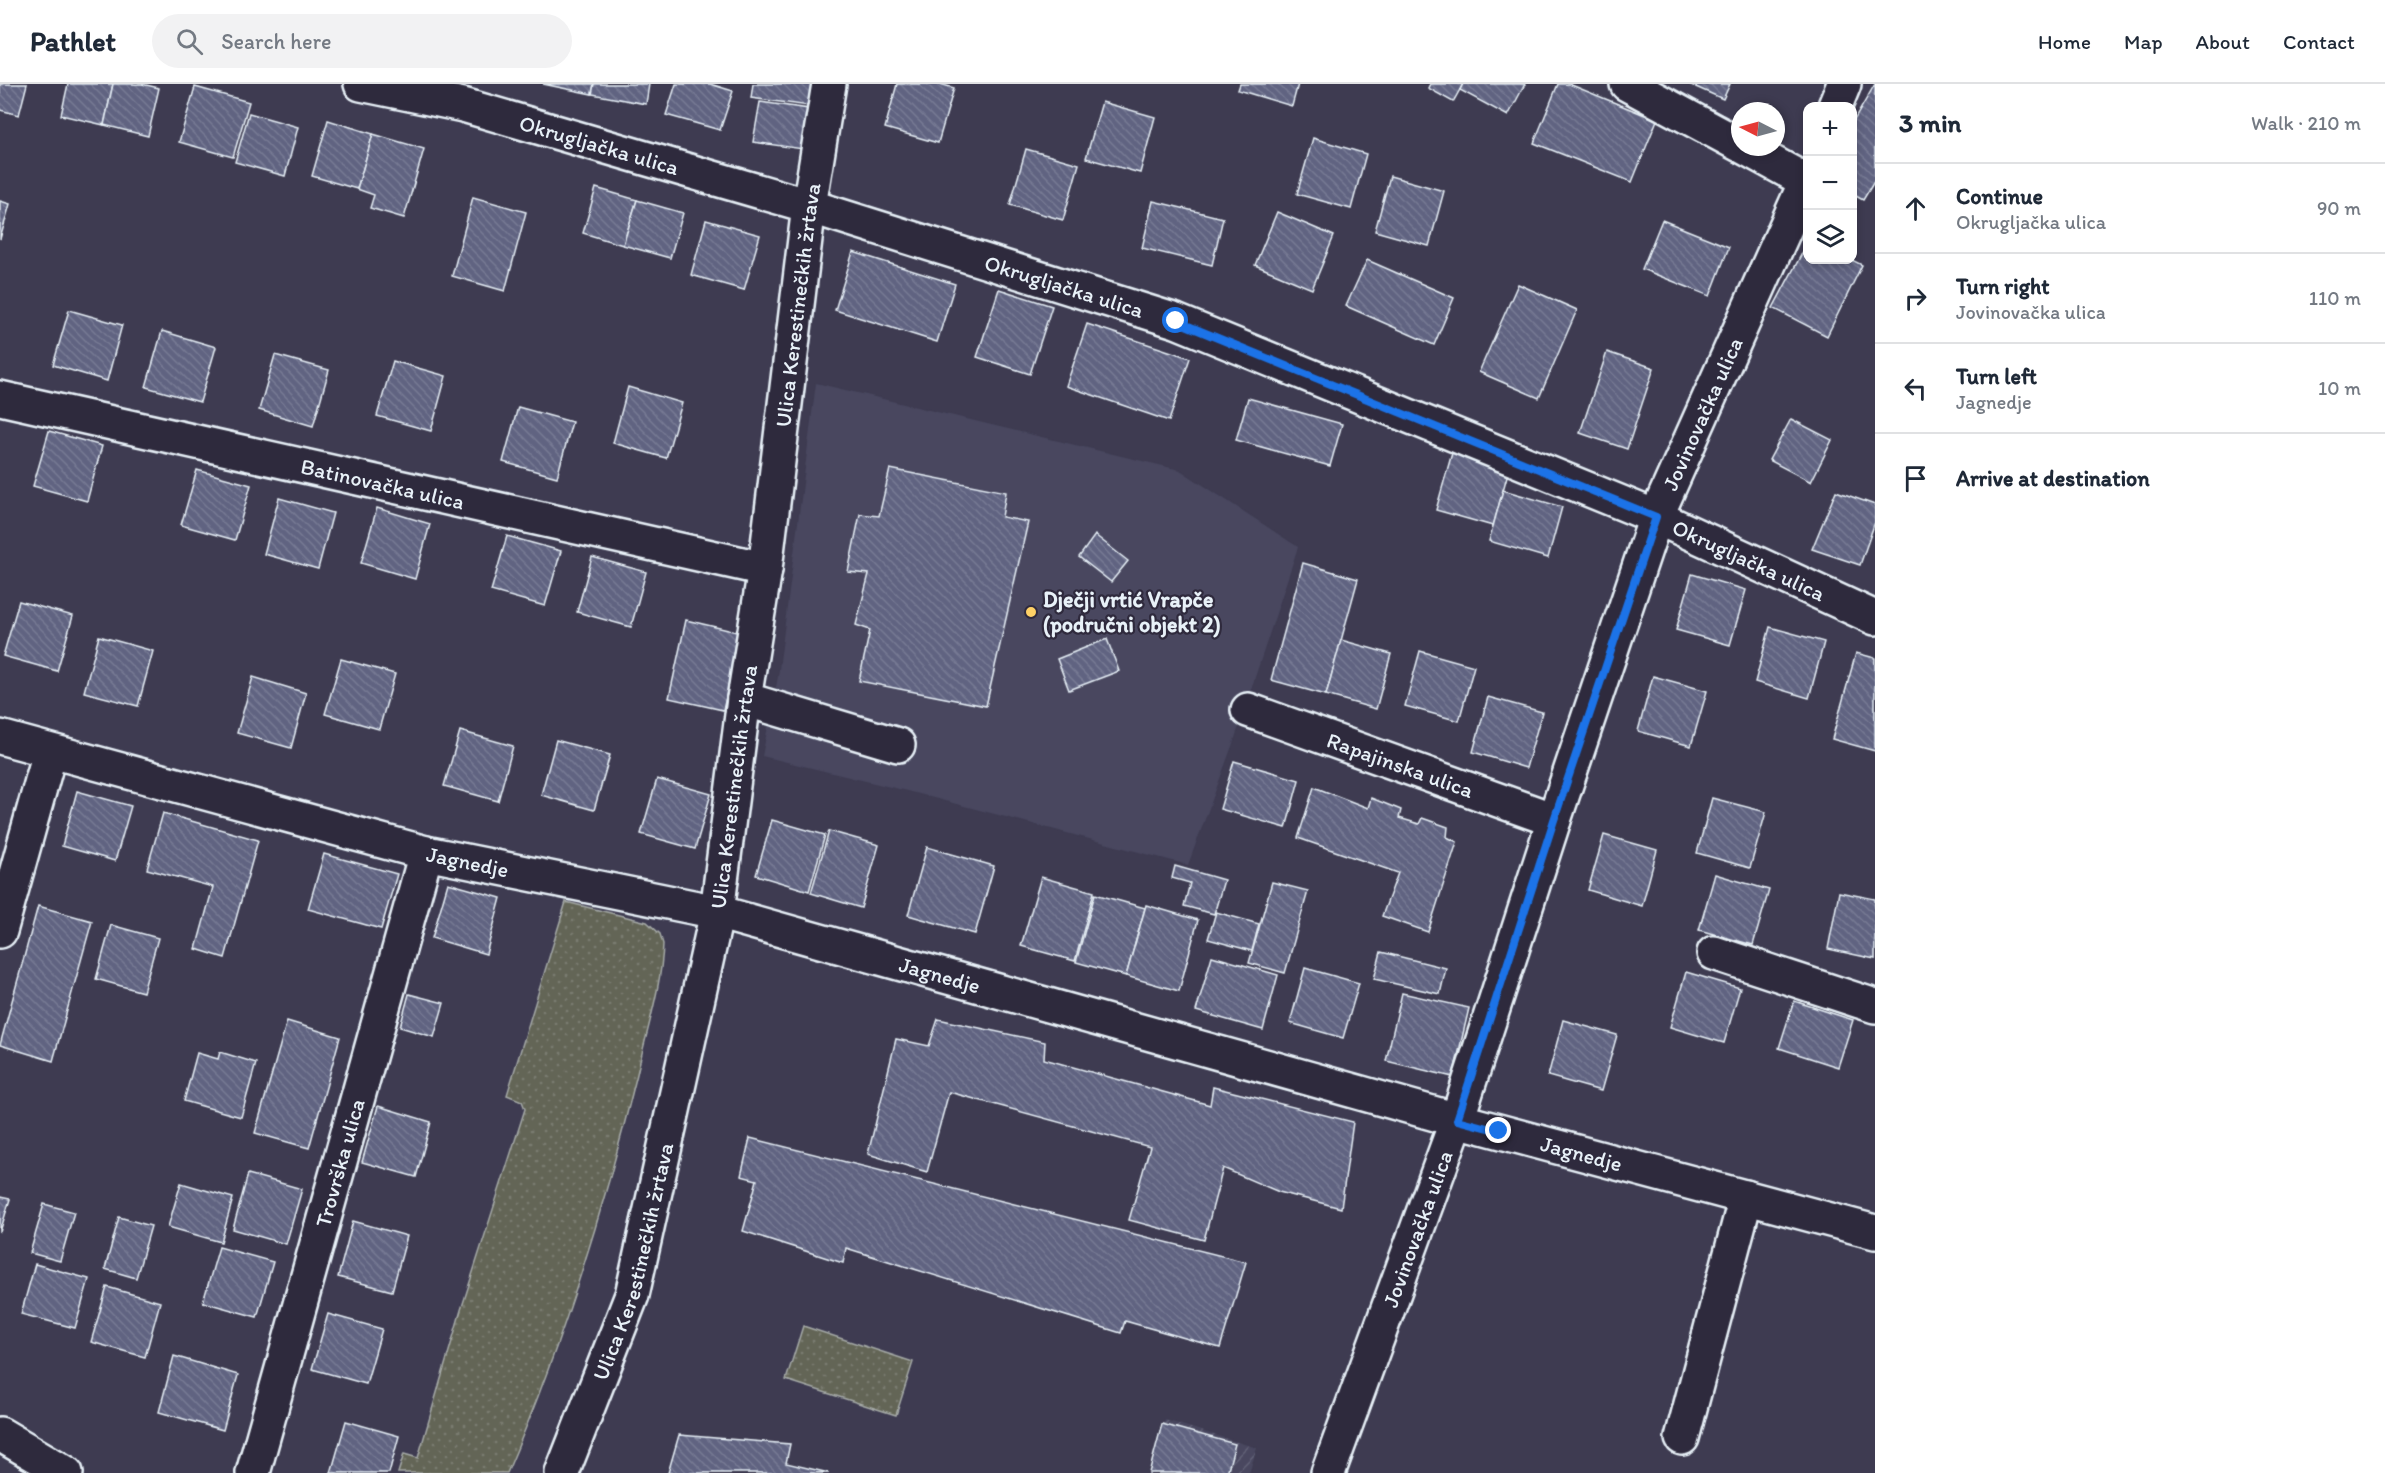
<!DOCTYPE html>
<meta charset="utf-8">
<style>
body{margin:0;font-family:Itim,sans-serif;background:#f2f2f3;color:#1f2937}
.controls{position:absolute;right:18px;top:18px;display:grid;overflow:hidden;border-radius:12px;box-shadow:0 3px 9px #0003}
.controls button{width:54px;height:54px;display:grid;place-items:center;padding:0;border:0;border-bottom:2px solid #e0e1e3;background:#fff;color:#1f2937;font:30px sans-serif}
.compass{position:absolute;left:1731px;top:18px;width:54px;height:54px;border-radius:50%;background:#fff;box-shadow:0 3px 9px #0003;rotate:276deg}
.stop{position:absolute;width:18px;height:18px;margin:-14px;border:4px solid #1a73e8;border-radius:50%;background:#fff}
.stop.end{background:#1a73e8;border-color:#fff;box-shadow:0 2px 6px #0008}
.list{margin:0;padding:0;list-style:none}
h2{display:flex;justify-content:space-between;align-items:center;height:78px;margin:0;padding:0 24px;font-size:26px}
h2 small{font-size:20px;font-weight:400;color:#747a83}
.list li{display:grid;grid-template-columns:39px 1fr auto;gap:18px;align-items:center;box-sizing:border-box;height:90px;padding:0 24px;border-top:2px solid #e0e1e3}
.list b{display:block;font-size:22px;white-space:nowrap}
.list p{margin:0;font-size:20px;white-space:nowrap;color:#747a83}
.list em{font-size:20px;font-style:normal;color:#747a83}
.icon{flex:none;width:33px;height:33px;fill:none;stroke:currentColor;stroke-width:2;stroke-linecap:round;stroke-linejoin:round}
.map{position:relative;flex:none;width:1875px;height:1389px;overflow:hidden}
header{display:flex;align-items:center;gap:36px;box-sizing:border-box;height:84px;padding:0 30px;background:#fff;border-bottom:2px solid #e0e1e3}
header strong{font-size:28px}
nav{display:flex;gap:33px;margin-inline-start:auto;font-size:21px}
.search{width:420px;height:54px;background:#f2f2f3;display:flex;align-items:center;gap:15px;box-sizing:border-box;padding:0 21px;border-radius:33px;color:#747a83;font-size:22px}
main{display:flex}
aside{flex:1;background:#fff}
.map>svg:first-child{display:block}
.built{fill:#48475f}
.industrial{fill:url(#industrial-furrows)}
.grass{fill:url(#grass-dots);stroke:#a6aba8;stroke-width:1.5}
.building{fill:url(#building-back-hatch);stroke:#e8f1f8;stroke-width:1.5}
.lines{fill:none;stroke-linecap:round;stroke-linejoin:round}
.minor-casing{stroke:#e8f1f8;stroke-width:38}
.minor{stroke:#2f2a3d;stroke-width:33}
.route{stroke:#1a73e8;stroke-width:8}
.poi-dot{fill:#ffd166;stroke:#2f2a3d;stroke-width:2}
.labels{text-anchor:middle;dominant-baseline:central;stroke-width:4.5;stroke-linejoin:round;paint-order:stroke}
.street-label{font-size:22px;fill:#e8f1f8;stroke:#2f2a3d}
.poi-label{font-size:22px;font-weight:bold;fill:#e8f1f8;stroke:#2f2a3d;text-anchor:start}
</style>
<header>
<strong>Pathlet</strong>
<div class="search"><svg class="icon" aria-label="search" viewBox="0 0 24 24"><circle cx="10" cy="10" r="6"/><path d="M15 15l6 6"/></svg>Search here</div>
<nav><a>Home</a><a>Map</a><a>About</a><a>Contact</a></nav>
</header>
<main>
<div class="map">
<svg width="1875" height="1389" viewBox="0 0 1875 1389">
<defs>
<pattern id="industrial-furrows" width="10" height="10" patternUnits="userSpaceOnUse" patternTransform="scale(1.5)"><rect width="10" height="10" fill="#48475f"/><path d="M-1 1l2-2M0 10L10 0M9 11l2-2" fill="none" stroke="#626277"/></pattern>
<pattern id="grass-dots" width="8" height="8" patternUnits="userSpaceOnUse" patternTransform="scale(1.5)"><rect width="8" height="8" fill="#646557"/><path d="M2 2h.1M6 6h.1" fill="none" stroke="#7a7c70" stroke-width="1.8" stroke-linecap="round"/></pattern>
<pattern id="building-back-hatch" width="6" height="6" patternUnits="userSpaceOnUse" patternTransform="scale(1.5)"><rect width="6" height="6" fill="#606381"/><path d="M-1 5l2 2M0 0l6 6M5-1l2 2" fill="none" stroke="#777a94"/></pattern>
</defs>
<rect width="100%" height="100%" fill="#3e3b51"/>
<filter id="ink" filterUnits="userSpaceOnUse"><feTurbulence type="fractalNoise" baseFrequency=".0167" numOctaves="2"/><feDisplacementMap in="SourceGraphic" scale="12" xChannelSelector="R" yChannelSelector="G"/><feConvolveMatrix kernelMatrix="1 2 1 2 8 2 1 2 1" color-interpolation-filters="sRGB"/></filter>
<g filter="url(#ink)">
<!-- built -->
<polygon class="built" points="816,299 1180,386 1298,463 1235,654 1188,781 907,707 762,672 778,593"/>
<!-- industrial -->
<polygon class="industrial" points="1165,1336 1257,1364 1249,1389 1149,1389"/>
<!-- grass -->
<g class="grass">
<path d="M566,818L647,838L660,850L663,860C662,900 646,950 637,990C604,1125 562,1261 507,1389H398L404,1370L418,1374L461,1226L525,1025L522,1017L507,1011Z"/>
<polygon points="803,1242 913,1278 896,1331 786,1296"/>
</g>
<!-- building -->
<g class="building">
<polygon points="0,0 27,0 19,31 0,26"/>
<polygon points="68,0 113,0 104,41 61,31"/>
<polygon points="113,0 142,0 159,4 148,52 104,41"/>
<polygon points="543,0 594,0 592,10"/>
<polygon points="594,0 649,0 646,20 592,10"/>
<polygon points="676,0 710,0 733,7 720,46 666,31"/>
<polygon points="753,0 813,0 809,22 751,14"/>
<polygon points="897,0 940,0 954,4 938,59 885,44"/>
<polygon points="1240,0 1298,0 1292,22 1238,6"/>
<polygon points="1430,0 1463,0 1453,18 1428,4"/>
<polygon points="1463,0 1525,0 1508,32 1460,6"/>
<polygon points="1558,0 1569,0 1657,36 1632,98 1534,59"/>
<polygon points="1689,0 1730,0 1723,15"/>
<polygon points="1875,0 1875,96 1863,116 1852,110 1852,40"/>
<polygon points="195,3 249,18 233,73 179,58"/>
<polygon points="760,18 809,25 803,65 753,58"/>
<polygon points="1102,18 1155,33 1140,89 1086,74"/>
<polygon points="249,29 298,43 285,92 235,78"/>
<polygon points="328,36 373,50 357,105 312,92"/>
<polygon points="373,50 424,65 404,134 370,124 374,111 357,105"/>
<polygon points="1313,54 1366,70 1351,125 1297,110"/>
<polygon points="1026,65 1079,80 1063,136 1010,121"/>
<polygon points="1390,92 1444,107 1429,162 1375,147"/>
<polygon points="596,104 637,116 623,161 583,149"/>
<polygon points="473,113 526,128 505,207 452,192"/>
<polygon points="637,116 683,129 670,174 623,161"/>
<polygon points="0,117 10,120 0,155"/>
<polygon points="1153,117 1223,134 1212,181 1142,164"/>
<polygon points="1277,128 1334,152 1312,205 1255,181"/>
<polygon points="706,136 760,151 744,206 691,191"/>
<polygon points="1662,136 1729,163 1710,212 1642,185"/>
<polygon points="1808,158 1808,176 1852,176 1862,181 1827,252 1773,224"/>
<polygon points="853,168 955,200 937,258 835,226"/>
<polygon points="1367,176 1454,214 1434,261 1346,222"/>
<polygon points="1518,200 1577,226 1539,314 1479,288"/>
<polygon points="999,205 1052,222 1030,290 977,273"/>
<polygon points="69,226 122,241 107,297 53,281"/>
<polygon points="1087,240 1190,274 1169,337 1066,302"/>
<polygon points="162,247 216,263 200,318 146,303"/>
<polygon points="1607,268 1654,284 1627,365 1580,349"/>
<polygon points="275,271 329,286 313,342 259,326"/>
<polygon points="393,277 446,292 431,347 377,332"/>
<polygon points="628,303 682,319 666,374 613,359"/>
<polygon points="1248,314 1342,340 1330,382 1236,356"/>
<polygon points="518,323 572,338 557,393 503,378"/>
<polygon points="1791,335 1832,356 1811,398 1769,376"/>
<polygon points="49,347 102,362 87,417 33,402"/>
<polygon points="1452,369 1509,385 1493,442 1436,426"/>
<polygon points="890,385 1006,408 1002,433 1028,438 986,622 859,597 870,546 856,541 869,490 848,488 860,430 879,432"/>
<polygon points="197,386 251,401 235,456 181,441"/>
<polygon points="1503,406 1562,423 1548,474 1489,457"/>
<polygon points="1836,407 1875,421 1875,438 1860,481 1812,465"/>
<polygon points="279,414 333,429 318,485 264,470"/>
<polygon points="377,424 430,440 415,495 361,479"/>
<polygon points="1095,451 1128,477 1111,498 1079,473"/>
<polygon points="507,452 561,467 545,522 491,507"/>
<polygon points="592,473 646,488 631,543 577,528"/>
<polygon points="1303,479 1358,495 1326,611 1271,596"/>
<polygon points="1692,490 1746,506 1730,561 1676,546"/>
<polygon points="19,517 73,532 57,587 3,572"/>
<polygon points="686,536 741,549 723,626 669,614"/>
<polygon points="1770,543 1824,558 1809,614 1755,598"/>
<polygon points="99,552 153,567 138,622 84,608"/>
<polygon points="1107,555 1119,587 1069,606 1057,575"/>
<polygon points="1341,556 1391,570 1376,625 1326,611"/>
<polygon points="1420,567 1474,582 1459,637 1405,622"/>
<polygon points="1856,569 1875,574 1875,667 1832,655"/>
<polygon points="341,575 395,590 379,645 325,630"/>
<polygon points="1653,592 1707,607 1691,662 1638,647"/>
<polygon points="253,593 306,609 291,664 237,649"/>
<polygon points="1488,613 1542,628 1526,684 1473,668"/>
<polygon points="460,647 513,662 498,717 444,702"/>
<polygon points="556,656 610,671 594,726 541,711"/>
<polygon points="1234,677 1299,696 1286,744 1220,725"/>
<polygon points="657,695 711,710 695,765 641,750"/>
<polygon points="1314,703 1368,724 1371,714 1401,726 1399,734 1419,740 1422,734 1448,743 1447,753 1457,758 1428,848 1382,832 1398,789 1298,754"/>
<polygon points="77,707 131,722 115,777 62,762"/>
<polygon points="1712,714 1766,728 1750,784 1697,769"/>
<polygon points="163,729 258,756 225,874 196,865 213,803 147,785"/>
<polygon points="772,736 825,751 809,807 756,791"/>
<polygon points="829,747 879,761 861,824 811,809"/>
<polygon points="1604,751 1657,766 1642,822 1588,806"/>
<polygon points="927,763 994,782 975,850 908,831"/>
<polygon points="324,770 397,790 381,845 308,825"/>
<polygon points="1175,782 1224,796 1214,830 1184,822 1190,799 1172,794"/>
<polygon points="1715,790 1769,806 1753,861 1699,846"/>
<polygon points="1041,793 1094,808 1075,877 1021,862"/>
<polygon points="1272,798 1308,807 1285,889 1249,879"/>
<polygon points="448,799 501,814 486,870 432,854"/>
<polygon points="1839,808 1875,815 1875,875 1828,865"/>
<polygon points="1095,810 1145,824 1126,892 1076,878"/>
<polygon points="1146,821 1198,836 1179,907 1126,892"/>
<polygon points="38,822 92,837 53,977 0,961"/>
<polygon points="1216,828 1259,840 1252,867 1208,855"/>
<polygon points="111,841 158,854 143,908 96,895"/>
<polygon points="1381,868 1446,884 1440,910 1374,895"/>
<polygon points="1212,872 1278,891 1263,946 1196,927"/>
<polygon points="1305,884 1359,899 1343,954 1290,939"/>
<polygon points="1686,888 1740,904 1724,959 1670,943"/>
<polygon points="1402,909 1469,924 1453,993 1386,977"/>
<polygon points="409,910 444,919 434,953 400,943"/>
<polygon points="1794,917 1853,936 1838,983 1779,964"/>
<polygon points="938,935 1045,958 1044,975 1210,1021 1213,1003 1353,1038 1341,1124 1279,1108 1223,1084 1204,1156 1129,1136 1150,1063 949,1008 927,1088 868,1070 896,955 929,962"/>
<polygon points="1563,936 1617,951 1601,1007 1548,992"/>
<polygon points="287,937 340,953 309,1064 255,1049"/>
<polygon points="220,968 256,979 241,1033 184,1017 197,969 218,975"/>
<polygon points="378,1022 431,1038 416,1093 362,1078"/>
<polygon points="750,1054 1246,1178 1220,1264 1125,1237 1121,1249 846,1164 843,1179 743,1147 757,1096 741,1092"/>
<polygon points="248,1090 302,1105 286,1160 233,1145"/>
<polygon points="181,1099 233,1114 221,1158 168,1143"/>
<polygon points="0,1113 10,1115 0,1148"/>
<polygon points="44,1120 74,1128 60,1177 30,1169"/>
<polygon points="119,1133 151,1142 136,1194 105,1185"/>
<polygon points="353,1137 407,1152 392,1207 338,1193"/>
<polygon points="219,1163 273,1178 257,1233 203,1218"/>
<polygon points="35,1180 89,1195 75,1244 21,1230"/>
<polygon points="107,1203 160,1218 145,1273 91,1258"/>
<polygon points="328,1230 382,1245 366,1300 312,1285"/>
<polygon points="174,1272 238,1291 223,1346 159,1328"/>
<polygon points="346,1337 399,1352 389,1389 331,1389"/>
<polygon points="1162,1340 1235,1360 1227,1389 1149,1389"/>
<polygon points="679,1351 790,1360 786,1379 829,1389 668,1389"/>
</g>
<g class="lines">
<defs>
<g id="minor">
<path id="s1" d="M361,0L463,21L809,122L1176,237L1656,433L1875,534"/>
<polyline points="1627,0 1740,61"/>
<polyline points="1835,22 1844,0"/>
<polyline points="1744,63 1806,97"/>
<path id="s2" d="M0,314L765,485"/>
<polyline points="744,615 898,661"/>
<path id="s3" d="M1248,626L1554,736"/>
<path id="s4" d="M0,653L426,769L717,828L1457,1036L1875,1148"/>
<polyline points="0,847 50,668"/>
<polyline points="1714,869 1875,922"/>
<polyline points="0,1350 66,1389"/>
<polyline points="1682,1354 1746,1113"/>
<path id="s5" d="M253,1389L426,769"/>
<path id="s6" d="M562,1389L632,1211L717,828L744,615L765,485L809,122L829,0"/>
<path id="s7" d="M1328,1389L1457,1036L1554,736L1656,433L1808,93"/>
</g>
</defs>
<!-- minor casing -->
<use href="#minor" class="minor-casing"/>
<!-- minor -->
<use href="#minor" class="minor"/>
</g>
</g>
<g class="lines" filter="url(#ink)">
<!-- route -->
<polyline class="route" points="1176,237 1656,433 1554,736 1457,1036 1499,1047"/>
</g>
<!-- markers -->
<circle class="poi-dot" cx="1031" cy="528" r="6"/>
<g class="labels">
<!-- street labels -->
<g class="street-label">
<text stroke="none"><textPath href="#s1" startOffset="246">Okrugljačka ulica</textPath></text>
<text stroke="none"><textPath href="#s1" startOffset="732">Okrugljačka ulica</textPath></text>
<text stroke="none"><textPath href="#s6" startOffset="1196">Ulica Kerestinečkih žrtava</textPath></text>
<text stroke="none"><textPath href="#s7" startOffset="1124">Jovinovačka ulica</textPath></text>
<text stroke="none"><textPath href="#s2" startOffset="392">Batinovačka ulica</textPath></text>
<text stroke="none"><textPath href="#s1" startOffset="1470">Okrugljačka ulica</textPath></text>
<text stroke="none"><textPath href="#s3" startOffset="162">Rapajinska ulica</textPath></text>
<text stroke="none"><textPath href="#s6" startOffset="710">Ulica Kerestinečkih žrtava</textPath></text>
<text stroke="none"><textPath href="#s4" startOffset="484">Jagnedje</textPath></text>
<text stroke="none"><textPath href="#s4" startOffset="970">Jagnedje</textPath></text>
<text stroke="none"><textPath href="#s4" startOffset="1636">Jagnedje</textPath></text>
<text stroke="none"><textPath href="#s5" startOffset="322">Trovrška ulica</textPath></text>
<text stroke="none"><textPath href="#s7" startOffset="260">Jovinovačka ulica</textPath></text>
<text stroke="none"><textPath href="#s6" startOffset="224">Ulica Kerestinečkih žrtava</textPath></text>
</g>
<!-- poi labels -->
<g class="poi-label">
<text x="1043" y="515">Dječji vrtić Vrapče<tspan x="1043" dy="25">(područni objekt 2)</tspan></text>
</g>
</g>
</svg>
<div class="controls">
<button>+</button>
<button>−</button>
<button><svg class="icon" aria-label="layers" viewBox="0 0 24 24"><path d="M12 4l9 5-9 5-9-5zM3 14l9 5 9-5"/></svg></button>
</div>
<svg class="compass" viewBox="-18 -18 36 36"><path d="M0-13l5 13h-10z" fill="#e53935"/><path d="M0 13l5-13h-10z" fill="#747a83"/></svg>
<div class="stop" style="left:1176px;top:237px"></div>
<div class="stop end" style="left:1499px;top:1047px"></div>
</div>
<aside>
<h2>3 min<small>Walk · 210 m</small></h2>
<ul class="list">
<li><svg class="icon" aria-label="ahead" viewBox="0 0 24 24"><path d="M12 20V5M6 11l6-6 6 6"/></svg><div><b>Continue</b><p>Okrugljačka ulica</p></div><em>90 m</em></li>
<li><svg class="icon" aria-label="right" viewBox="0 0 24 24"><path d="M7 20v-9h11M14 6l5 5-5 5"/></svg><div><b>Turn right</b><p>Jovinovačka ulica</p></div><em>110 m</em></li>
<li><svg class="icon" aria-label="left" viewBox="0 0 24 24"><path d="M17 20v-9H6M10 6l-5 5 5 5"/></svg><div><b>Turn left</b><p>Jagnedje</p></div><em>10 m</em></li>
<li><svg class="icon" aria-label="arrive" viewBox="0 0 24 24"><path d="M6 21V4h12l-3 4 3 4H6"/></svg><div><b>Arrive at destination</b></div></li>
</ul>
</aside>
</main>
